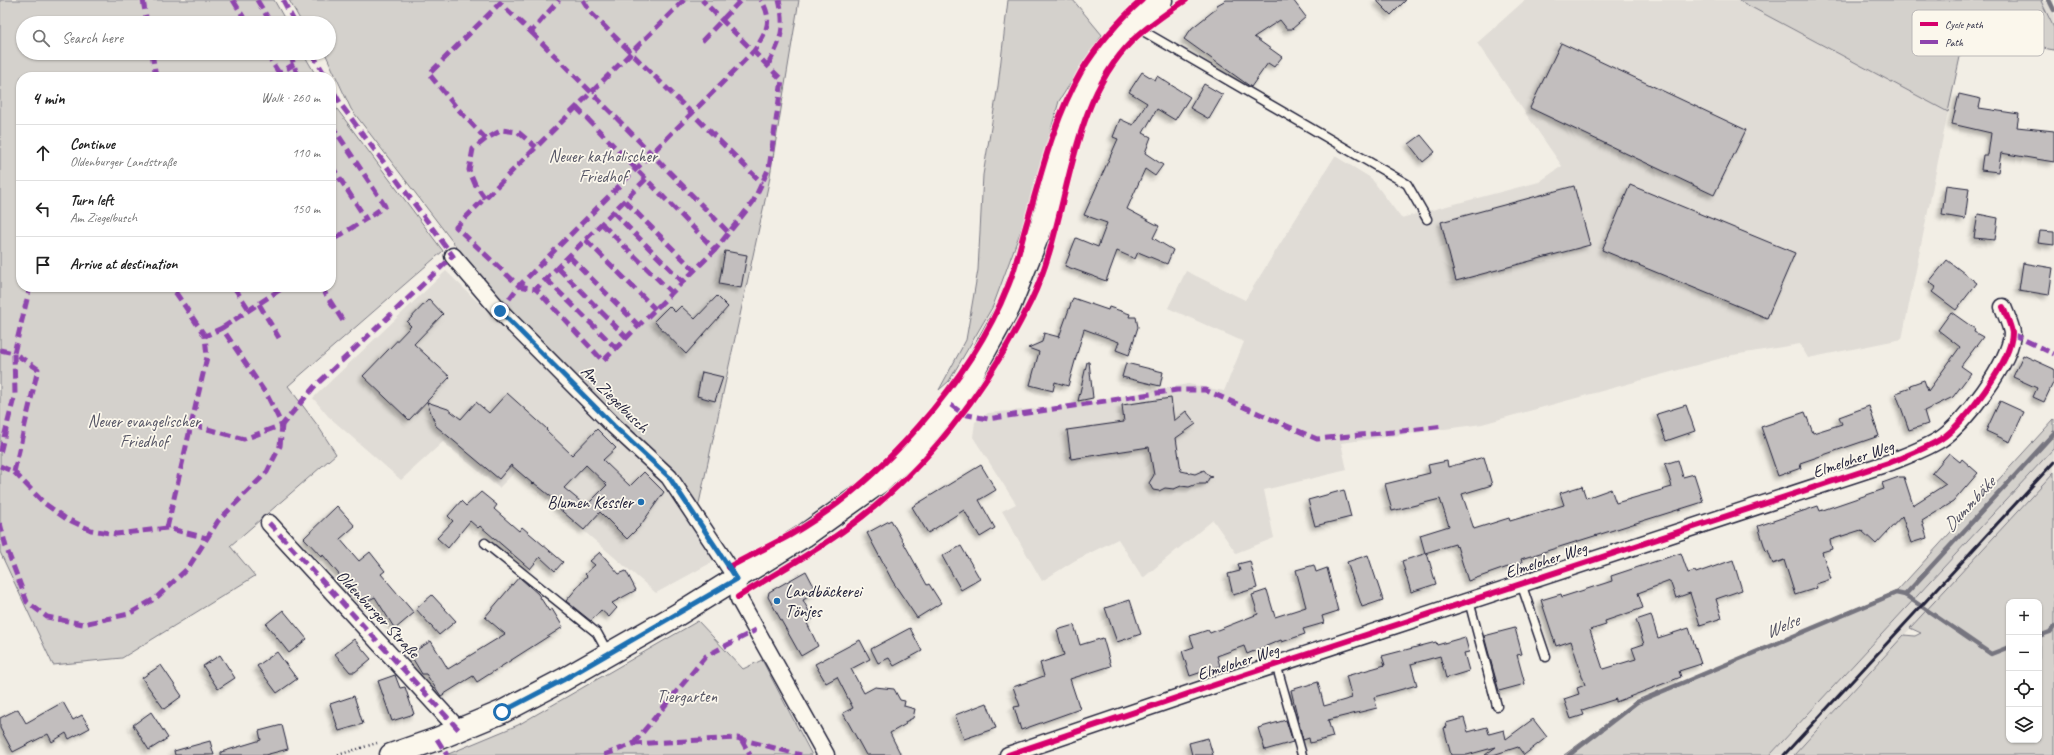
<!DOCTYPE html>
<meta charset="utf-8">
<style>
body{margin:0;font-family:Caveat,sans-serif;background:#f2f2f2;color:#222}
.controls{position:absolute;right:12px;bottom:12px;display:grid;overflow:hidden;border-radius:8px;box-shadow:0 1px 3px #0004}
.controls button{width:36px;height:36px;display:grid;place-items:center;padding:0;border:0;border-bottom:1px solid #e0e0e0;background:#fff;color:#222;font:20px sans-serif}
.stop{position:absolute;width:12px;height:12px;margin:-9px;border:3px solid #1f6fb2;border-radius:50%;background:#fff}
.stop.end{background:#1f6fb2;border-color:#fff;box-shadow:0 1px 4px #0008}
.list{margin:0;padding:0;list-style:none}
h2{display:flex;justify-content:space-between;align-items:center;height:52px;margin:0;padding:0 16px;font-size:17px}
h2 small{font-size:13px;font-weight:400;color:#767676}
.list li{display:grid;grid-template-columns:26px 1fr auto;gap:12px;align-items:center;box-sizing:border-box;height:56px;padding:0 16px;border-top:1px solid #e0e0e0}
.list b{display:block;font-size:15px;white-space:nowrap}
.list p{margin:0;font-size:13px;white-space:nowrap;color:#767676}
.list em{font-size:13px;font-style:normal;color:#767676}
.icon{flex:none;width:22px;height:22px;fill:none;stroke:currentColor;stroke-width:2;stroke-linecap:round;stroke-linejoin:round}
.map{position:relative;flex:none;width:2054px;height:755px;overflow:hidden}
.search{position:absolute;background:#fff;box-shadow:0 1px 3px #0004;left:16px;top:16px;width:320px;height:44px;display:flex;align-items:center;gap:10px;box-sizing:border-box;padding:0 14px;border-radius:22px;color:#767676;font-size:15px}
.panel{position:absolute;background:#fff;box-shadow:0 1px 3px #0004;left:16px;top:72px;width:320px;height:220px;border-radius:16px}
.map>svg:first-child{display:block}
.built{fill:#e0dcd6}
.green{fill:#d4d1cc;stroke:#7b7a84;fill-rule:evenodd}
.lines{fill:none;stroke-linecap:round;stroke-linejoin:round}
.stream{stroke:#76747f;stroke-width:4.5}
.building{fill:#c2bebe;stroke:#22223b;fill-rule:evenodd;filter:url(#shadow)}
.lane-casing{stroke:#22223b;stroke-width:11}
.street-casing{stroke:#22223b;stroke-width:19}
.secondary-casing{stroke:#22223b;stroke-width:25}
.path{stroke:#22223b;stroke-width:2.5;stroke-dasharray:1 3;stroke-linecap:butt}
.lane{stroke:#fbf7ec;stroke-width:8}
.street{stroke:#fbf7ec;stroke-width:16}
.secondary{stroke:#fbf7ec;stroke-width:22}
.rail{stroke:#22223b;stroke-width:3}
.quiet{stroke:#8e44ad;stroke-width:5;stroke-dasharray:10 5;stroke-linecap:butt}
.cycleway-casing{stroke:#fbf7ec;stroke-width:8}
.cycleway{stroke:#d6006c;stroke-width:6}
.route{stroke:#1f6fb2;stroke-width:5}
.poi-dot{fill:#1f6fb2;stroke:#fbf7ec;stroke-width:1.5}
.labels{text-anchor:middle;dominant-baseline:central;stroke-width:3.5;stroke-linejoin:round;paint-order:stroke}
.park-label{font-size:17px;fill:#575766;stroke:#fbf7ec}
.street-label{font-size:17px;fill:#22223b;stroke:#fbf7ec}
.poi-label{font-size:17px;fill:#22223b;stroke:#fbf7ec;text-anchor:end}
.water-label{font-size:18px;font-style:italic;fill:#535263;stroke:#fbf7ec}
.key{fill:#fbf7ec;stroke:#bab7b7;stroke-width:1}
.key-label{font-size:11px;fill:#22223b}
</style>
<div class="map">
<svg width="2054" height="755" viewBox="0 0 2054 755">
<defs>
<filter id="shadow"><feDropShadow dx="-3.5" dy="3.5" stdDeviation="2" flood-color="#0004"/></filter>
</defs>
<rect width="100%" height="100%" fill="#f2eee5"/>
<filter id="ink" filterUnits="userSpaceOnUse"><feTurbulence type="fractalNoise" baseFrequency=".025" numOctaves="2"/><feDisplacementMap in="SourceGraphic" scale="8" xChannelSelector="R" yChannelSelector="G"/><feConvolveMatrix kernelMatrix="1 2 1 2 8 2 1 2 1" color-interpolation-filters="sRGB"/></filter>
<g filter="url(#ink)">
<!-- built -->
<g class="built">
<polygon points="1525,0 1738,0 1948,112 1902,339 1808,358 1800,344 1733,355 1482,424 1341,443 1347,470 1264,490 1274,538 1236,553 1213,520 1143,578 1118,539 1074,561 1042,581 1002,511 1016,504 973,437 975,422 988,413 1075,405 1188,384 1224,391 1244,342 1168,308 1186,271 1245,300 1335,156 1371,178 1401,218 1539,182 1562,166 1477,43"/>
<polygon points="2054,0 2054,28 2041,1"/>
<polygon points="446,271 672,490 718,559 656,593 515,472 499,488 443,442 401,480 328,416 313,398"/>
<polygon points="2054,448 2054,472 1794,755 1770,755"/>
</g>
<!-- green -->
<g class="green">
<polygon points="0,0 274,0 287,23 23,23 23,53 303,53 317,77 21,77 21,287 331,287 331,101 443,251 288,386 318,426 336,454 230,546 255,576 122,658 53,665 0,552"/>
<polygon points="289,0 799,0 769,182 698,508 511,318 351,109 325,53 329,53 329,23 310,23 309,20 302,23"/>
<polygon points="1008,0 1073,0 1102,35 1059,101 1028,211 993,306 949,381 939,390 966,340 978,270 983,175 998,86"/>
<polygon points="1738,0 2043,0 2041,1 2054,28 2054,50 1965,34 1948,112"/>
<polygon points="2054,419 2054,448 1770,755 1564,755 1638,701 1897,591"/>
<path d="M2054,472V755H1794L1904,635L1915,636L1921,633L1910,628ZM2009,602H2039V740H2009Z"/>
<polygon points="698,621 743,669 762,660 812,755 446,755 518,725"/>
</g>
<g class="lines">
<!-- stream -->
<g class="stream">
<polyline points="2049,0 2054,10"/>
<polyline points="1905,595 2054,433"/>
<polyline points="2039,636 2050,632 2054,627"/>
<polyline points="1569,755 1637,702 1896,593 1905,595 1991,654 2009,647"/>
</g>
</g>
<!-- building -->
<g class="building">
<polygon points="1226,0 1293,0 1306,17 1292,29 1287,29 1280,20 1254,37 1282,57 1274,67 1268,63 1251,87 1184,39 1192,28 1216,9 1217,5"/>
<polygon points="1376,0 1406,0 1391,15"/>
<polygon points="1561,43 1746,130 1714,195 1530,108"/>
<polygon points="1142,72 1155,80 1157,76 1190,97 1175,120 1157,109 1143,133 1151,137 1145,153 1163,165 1155,176 1145,169 1127,209 1159,226 1153,238 1173,250 1167,264 1138,252 1135,259 1117,251 1106,281 1065,266 1076,238 1098,247 1107,223 1084,215 1118,139 1113,137 1120,119 1133,125 1147,103 1129,92"/>
<polygon points="1204,84 1223,95 1209,119 1190,108"/>
<polygon points="1959,94 1981,99 1979,108 2019,114 2017,127 2054,131 2054,162 2001,153 1998,172 1981,170 1983,155 1988,155 1991,133 1952,124"/>
<polygon points="1421,135 1435,152 1423,162 1409,144"/>
<polygon points="1630,185 1795,253 1767,318 1602,250"/>
<polygon points="1946,185 1969,188 1965,219 1942,215"/>
<polygon points="1574,186 1590,245 1456,281 1441,222"/>
<polygon points="1978,214 1998,218 1995,240 1974,238"/>
<polygon points="2040,231 2054,232 2054,245 2038,243"/>
<polygon points="725,251 747,255 741,288 719,284"/>
<polygon points="1947,260 1977,283 1956,310 1932,292 1936,287 1929,282"/>
<polygon points="2023,263 2053,268 2049,295 2019,290"/>
<polygon points="717,296 728,307 686,354 654,321 669,306 675,312 681,306 695,319"/>
<polygon points="1073,298 1108,310 1109,307 1130,314 1129,317 1136,317 1138,327 1129,355 1116,350 1119,342 1084,329 1068,386 1055,382 1053,391 1030,385 1039,352 1028,348 1042,342 1044,333 1059,337"/>
<polygon points="429,299 443,314 414,344 450,377 409,420 363,376 411,326 407,322"/>
<polygon points="1951,312 1975,329 1974,332 1983,337 1961,366 1971,373 1953,397 1924,411 1928,424 1909,430 1896,393 1911,388 1910,385 1924,380 1928,391 1960,347 1938,330"/>
<polygon points="2023,355 2054,369 2054,381 2044,402 2033,397 2037,388 2013,377"/>
<polygon points="1087,362 1089,362 1093,398 1078,401"/>
<polygon points="1126,363 1163,372 1160,386 1122,377"/>
<polygon points="702,372 723,377 715,401 697,396"/>
<path d="M507,393L547,429L546,430L572,455L597,429L616,448L603,460L630,486L644,472L664,492L640,526L627,539L600,512L584,530L556,506L559,503L534,483L533,484L511,465L499,479L436,426L427,402L448,409L461,419L476,402L489,413ZM586,465L607,485L586,506L564,488Z"/>
<polygon points="1171,398 1174,421 1186,411 1196,424 1176,438 1181,471 1195,474 1204,470 1209,476 1213,477 1209,478 1206,484 1197,484 1189,487 1181,486 1174,489 1165,488 1159,491 1153,490 1149,483 1154,475 1149,447 1071,459 1067,430 1124,422 1122,405"/>
<polygon points="2000,401 2024,412 2010,442 1986,431"/>
<polygon points="1686,405 1695,431 1666,441 1657,414"/>
<polygon points="1869,406 1879,436 1800,463 1801,468 1778,476 1761,427 1805,412 1813,433 1842,424 1839,417"/>
<polygon points="1949,453 1960,462 1962,459 1978,473 1953,502 1922,521 1927,538 1911,543 1902,516 1876,544 1861,530 1830,540 1832,549 1822,552 1831,579 1816,584 1817,588 1795,595 1784,560 1773,564 1768,550 1766,551 1758,526 1818,506 1820,511 1884,489 1882,483 1899,477 1904,477 1913,505 1946,484 1932,473"/>
<polygon points="1484,457 1492,485 1462,494 1474,529 1509,518 1510,521 1564,505 1560,493 1582,486 1586,498 1611,489 1616,503 1672,487 1665,464 1678,460 1683,477 1694,474 1703,502 1521,559 1522,562 1468,581 1457,546 1456,547 1455,544 1425,553 1420,535 1449,526 1440,499 1392,511 1385,484 1430,473 1428,465 1447,461 1448,467"/>
<polygon points="981,465 996,490 979,500 995,528 980,537 964,510 928,533 912,507"/>
<polygon points="1344,490 1351,517 1315,526 1308,500"/>
<polygon points="481,492 497,505 494,509 519,531 522,527 563,562 555,571 540,557 530,569 480,526 478,528 470,521 448,548 437,538 453,521 448,516 461,501 466,506"/>
<polygon points="337,506 355,526 340,539 359,561 370,552 385,571 381,574 414,613 395,629 375,597 365,602 357,593 356,595 323,555 322,557 304,538"/>
<polygon points="891,520 927,585 929,584 941,603 917,618 893,582 867,533"/>
<polygon points="961,546 980,579 961,590 942,556"/>
<polygon points="600,552 619,574 626,571 636,590 612,603 617,608 609,617 601,610 591,621 566,601 587,576 585,574 595,565 590,561"/>
<polygon points="1427,553 1436,584 1411,592 1402,561"/>
<polygon points="1681,553 1688,573 1695,571 1696,573 1733,560 1742,590 1716,599 1722,618 1700,625 1690,593 1676,598 1670,581 1638,593 1643,608 1605,621 1606,625 1590,630 1603,669 1636,659 1632,648 1644,644 1636,620 1651,615 1658,638 1689,628 1701,664 1679,671 1681,677 1616,702 1616,699 1582,710 1584,715 1571,719 1564,699 1579,694 1577,688 1585,685 1571,641 1556,646 1541,600 1561,594 1562,597 1612,581 1611,576"/>
<polygon points="1368,555 1383,600 1362,607 1347,562"/>
<polygon points="1250,561 1257,588 1233,595 1228,574 1240,571 1238,564"/>
<polygon points="1314,565 1316,572 1327,568 1338,611 1322,616 1324,623 1303,629 1305,634 1282,642 1281,640 1247,654 1244,646 1217,656 1220,666 1190,676 1182,651 1194,647 1190,636 1208,630 1210,633 1258,614 1252,595 1267,590 1275,617 1306,607 1296,570"/>
<polygon points="806,571 817,592 803,600 813,619 807,623 818,646 801,656 768,597 769,592"/>
<polygon points="519,577 538,594 549,611 552,609 563,627 477,682 473,676 441,696 426,674 422,674 410,654 431,641 448,669 505,634 485,617"/>
<polygon points="432,595 456,621 439,635 416,609"/>
<polygon points="1130,600 1141,634 1117,642 1105,608"/>
<polygon points="283,610 307,639 289,653 266,624"/>
<polygon points="1074,625 1080,645 1103,638 1111,666 1070,679 1080,709 1021,730 1014,707 1020,706 1013,687 1044,676 1040,663 1064,655 1057,630"/>
<polygon points="910,628 922,651 894,666 889,658 878,663 871,649"/>
<polygon points="1515,628 1522,654 1517,655 1525,684 1499,691 1484,636"/>
<polygon points="1465,637 1469,652 1464,653 1469,671 1446,678 1440,656 1411,664 1417,685 1374,697 1377,708 1328,720 1333,737 1310,743 1309,738 1303,740 1291,690 1318,682 1324,706 1352,698 1346,676 1385,665 1382,656 1436,642 1437,645"/>
<polygon points="354,639 371,659 355,672 350,672 335,654"/>
<polygon points="860,640 870,659 851,669 864,693 875,687 894,689 900,700 905,701 904,706 915,709 913,718 905,722 906,724 890,733 901,755 866,755 843,713 853,708 837,677 826,683 815,664"/>
<polygon points="277,652 297,679 277,693 257,666"/>
<polygon points="220,655 235,678 218,689 203,666"/>
<polygon points="161,665 182,696 164,709 142,678"/>
<polygon points="395,675 400,688 405,687 414,714 392,721 378,681"/>
<polygon points="354,696 363,724 339,731 330,704"/>
<polygon points="63,702 73,720 82,715 90,728 69,739 66,733 52,742 48,734 13,752 0,728 0,718 18,709 26,723"/>
<polygon points="987,703 996,728 964,739 955,715"/>
<polygon points="151,712 168,738 149,750 133,725"/>
<polygon points="1464,718 1468,732 1487,727 1489,734 1504,730 1506,739 1533,719 1547,737 1524,755 1518,747 1493,755 1485,755 1496,747 1467,755 1451,755 1444,728 1447,727 1446,723"/>
<polygon points="1286,720 1293,742 1265,750 1258,728"/>
<polygon points="282,725 288,749 265,755 221,755 221,752 261,740 259,731"/>
<polygon points="1208,738 1213,755 1192,755 1189,743"/>
<polygon points="210,741 214,755 175,755 174,751"/>
</g>
<g class="lines">
<defs>
<g id="lane">
<polyline points="1134,24 1143,31 1407,184 1427,219"/>
<polyline points="485,543 597,633 608,653"/>
<polyline points="1521,583 1546,657"/>
<polyline points="1469,601 1497,706"/>
<polyline points="1276,664 1302,755"/>
</g>
<g id="street">
<polyline points="453,256 500,311 614,426 669,477 737,579 739,599 826,755"/>
<polyline points="269,523 459,730"/>
<path d="M1008,755L1232,679L1891,462C1908,455 1925,449 1941,439C1963,425 2012,361 2012,333C2011,325 2006,315 2003,307"/>
</g>
<polyline id="secondary" points="391,755 437,739 502,712 563,680 677,615 804,536 881,481 912,452 951,405 972,374 1009,307 1042,225 1070,121 1086,85 1110,50 1134,23 1161,0"/>
</defs>
<!-- lane casing -->
<use href="#lane" class="lane-casing"/>
<!-- street casing -->
<use href="#street" class="street-casing"/>
<!-- secondary casing -->
<use href="#secondary" class="secondary-casing"/>
<!-- path -->
<polyline class="path" points="338,755 377,743"/>
<!-- lane -->
<use href="#lane" class="lane"/>
<!-- street -->
<use href="#street" class="street"/>
<!-- secondary -->
<use href="#secondary" class="secondary"/>
<!-- rail -->
<polyline class="rail" points="1784,755 2054,462"/>
<!-- quiet -->
<g class="quiet">
<polyline points="143,0 147,23"/>
<polyline points="233,0 247,23"/>
<polyline points="257,0 271,23"/>
<polyline points="283,0 295,23"/>
<polyline points="583,0 591,13 762,183"/>
<path d="M684,0L456,227L519,286L754,51C766,33 774,20 761,0"/>
<polyline points="531,32 591,92 729,233"/>
<polyline points="702,41 741,0"/>
<polyline points="152,53 156,77"/>
<polyline points="266,53 279,73 279,77"/>
<polyline points="290,53 296,71 300,77"/>
<polyline points="312,53 326,77"/>
<path d="M768,65C781,40 786,28 779,0"/>
<polyline points="274,77 294,64"/>
<polyline points="576,107 715,250 753,202 769,168 782,80 702,0"/>
<polyline points="331,124 385,206 366,219"/>
<polyline points="486,139 456,107 429,74 500,3 531,32 559,0"/>
<polyline points="331,165 366,219 331,241"/>
<polyline points="646,179 536,289 603,361 715,250"/>
<polyline points="485,198 475,184 469,170 473,149 486,139 502,130 518,132 536,147"/>
<polyline points="625,201 694,270"/>
<polyline points="613,212 683,282"/>
<polyline points="602,224 672,293"/>
<polyline points="586,240 655,309"/>
<polyline points="569,256 639,326"/>
<polyline points="558,268 627,338"/>
<polyline points="546,279 616,348"/>
<polyline points="234,287 250,311"/>
<polyline points="321,287 343,321"/>
<polyline points="259,304 279,338"/>
<polyline points="500,311 519,286 536,289"/>
<polyline points="222,328 284,287"/>
<polyline points="2012,334 2054,354"/>
<polyline points="0,350 14,353 15,394 0,453"/>
<polyline points="951,405 963,414 988,419 1177,390 1205,390 1317,439 1393,432 1444,426"/>
<polyline points="193,425 244,439 282,425 314,387 453,256 342,106 331,87"/>
<polyline points="0,466 14,472 44,503 65,518 91,530 116,534 167,528 207,538"/>
<polyline points="14,472 38,369 14,353 30,287"/>
<polyline points="0,523 6,547 27,602 47,617 83,624 129,614 156,598 188,568 218,521 267,472 280,446 282,425 268,397 222,328 205,336"/>
<polyline points="269,523 459,730"/>
<polyline points="167,528 207,357 205,336 176,293 167,287"/>
<polyline points="437,739 447,755"/>
<polyline points="741,739 750,755"/>
<polyline points="633,744 706,656 756,630"/>
<polyline points="604,755 633,744 737,738 801,755"/>
</g>
<defs>
<g id="cycleway">
<path d="M729,567C749,556 770,546 790,535C878,485 971,380 1008,286C1017,265 1021,241 1028,219C1042,170 1055,117 1081,72C1096,47 1120,19 1142,0"/>
<path d="M738,597C772,575 810,555 843,531C924,474 987,390 1031,301C1071,218 1065,108 1133,40C1149,25 1168,12 1186,0"/>
<path d="M1008,755L1232,679L1891,462C1908,455 1925,449 1941,439C1963,425 2012,361 2012,333C2011,325 2006,315 2003,307"/>
</g>
</defs>
<!-- cycleway casing -->
<use href="#cycleway" class="cycleway-casing"/>
<!-- cycleway -->
<use href="#cycleway" class="cycleway"/>
</g>
</g>
<g class="lines" filter="url(#ink)">
<!-- route -->
<polyline class="route" points="500,311 614,426 669,477 737,579 563,680 502,712"/>
</g>
<!-- markers -->
<g class="poi-dot">
<circle cx="641" cy="502" r="4"/>
<circle cx="777" cy="601" r="4"/>
</g>
<g class="labels">
<!-- park labels -->
<g class="park-label">
<text x="603" y="156">Neuer katholischer<tspan x="603" dy="20">Friedhof</tspan></text>
<text x="144" y="421">Neuer evangelischer<tspan x="144" dy="20">Friedhof</tspan></text>
<text x="687" y="696">Tiergarten</text>
</g>
<!-- street labels -->
<g class="street-label">
<text transform="translate(615 399) rotate(45)">Am Ziegelbusch</text>
<text transform="translate(1853 459) rotate(-19)">Elmeloher Weg</text>
<text transform="translate(1546 560) rotate(-18)">Elmeloher Weg</text>
<text transform="translate(378 614) rotate(47)">Oldenburger Straße</text>
<text transform="translate(1238 662) rotate(-18)">Elmeloher Weg</text>
</g>
<!-- poi labels -->
<g class="poi-label">
<text x="633" y="502">Blumen Kessler</text>
<text x="785" y="591" text-anchor="start">Landbäckerei<tspan x="785" dy="20">Tönjes</tspan></text>
</g>
<!-- water labels -->
<g class="water-label">
<text transform="translate(1969 504) rotate(-47)">Dummbäke</text>
<text transform="translate(1782 626) rotate(-23)">Welse</text>
</g>
</g>
<!-- legend -->
<rect x="1912" y="10" width="132" height="46" rx="6" class="key"/>
<rect x="1920" y="22" width="18" height="4" fill="#d6006c"/>
<rect x="1920" y="40" width="18" height="4" fill="#8e44ad"/>
<g class="key-label">
<text x="1945" y="28">Cycle path</text>
<text x="1945" y="46">Path</text>
</g>
</svg>
<div class="controls">
<button>+</button>
<button>−</button>
<button><svg class="icon" aria-label="locate" viewBox="0 0 24 24"><circle cx="12" cy="12" r="6"/><path d="M12 2v4M12 18v4M2 12h4M18 12h4"/></svg></button>
<button><svg class="icon" aria-label="layers" viewBox="0 0 24 24"><path d="M12 4l9 5-9 5-9-5zM3 14l9 5 9-5"/></svg></button>
</div>
<div class="stop" style="left:502px;top:712px"></div>
<div class="stop end" style="left:500px;top:311px"></div>
<div class="search"><svg class="icon" aria-label="search" viewBox="0 0 24 24"><circle cx="10" cy="10" r="6"/><path d="M15 15l6 6"/></svg>Search here</div>
<section class="panel">
<h2>4 min<small>Walk · 260 m</small></h2>
<ul class="list">
<li><svg class="icon" aria-label="ahead" viewBox="0 0 24 24"><path d="M12 20V5M6 11l6-6 6 6"/></svg><div><b>Continue</b><p>Oldenburger Landstraße</p></div><em>110 m</em></li>
<li><svg class="icon" aria-label="left" viewBox="0 0 24 24"><path d="M17 20v-9H6M10 6l-5 5 5 5"/></svg><div><b>Turn left</b><p>Am Ziegelbusch</p></div><em>150 m</em></li>
<li><svg class="icon" aria-label="arrive" viewBox="0 0 24 24"><path d="M6 21V4h12l-3 4 3 4H6"/></svg><div><b>Arrive at destination</b></div></li>
</ul>
</section>
</div>
